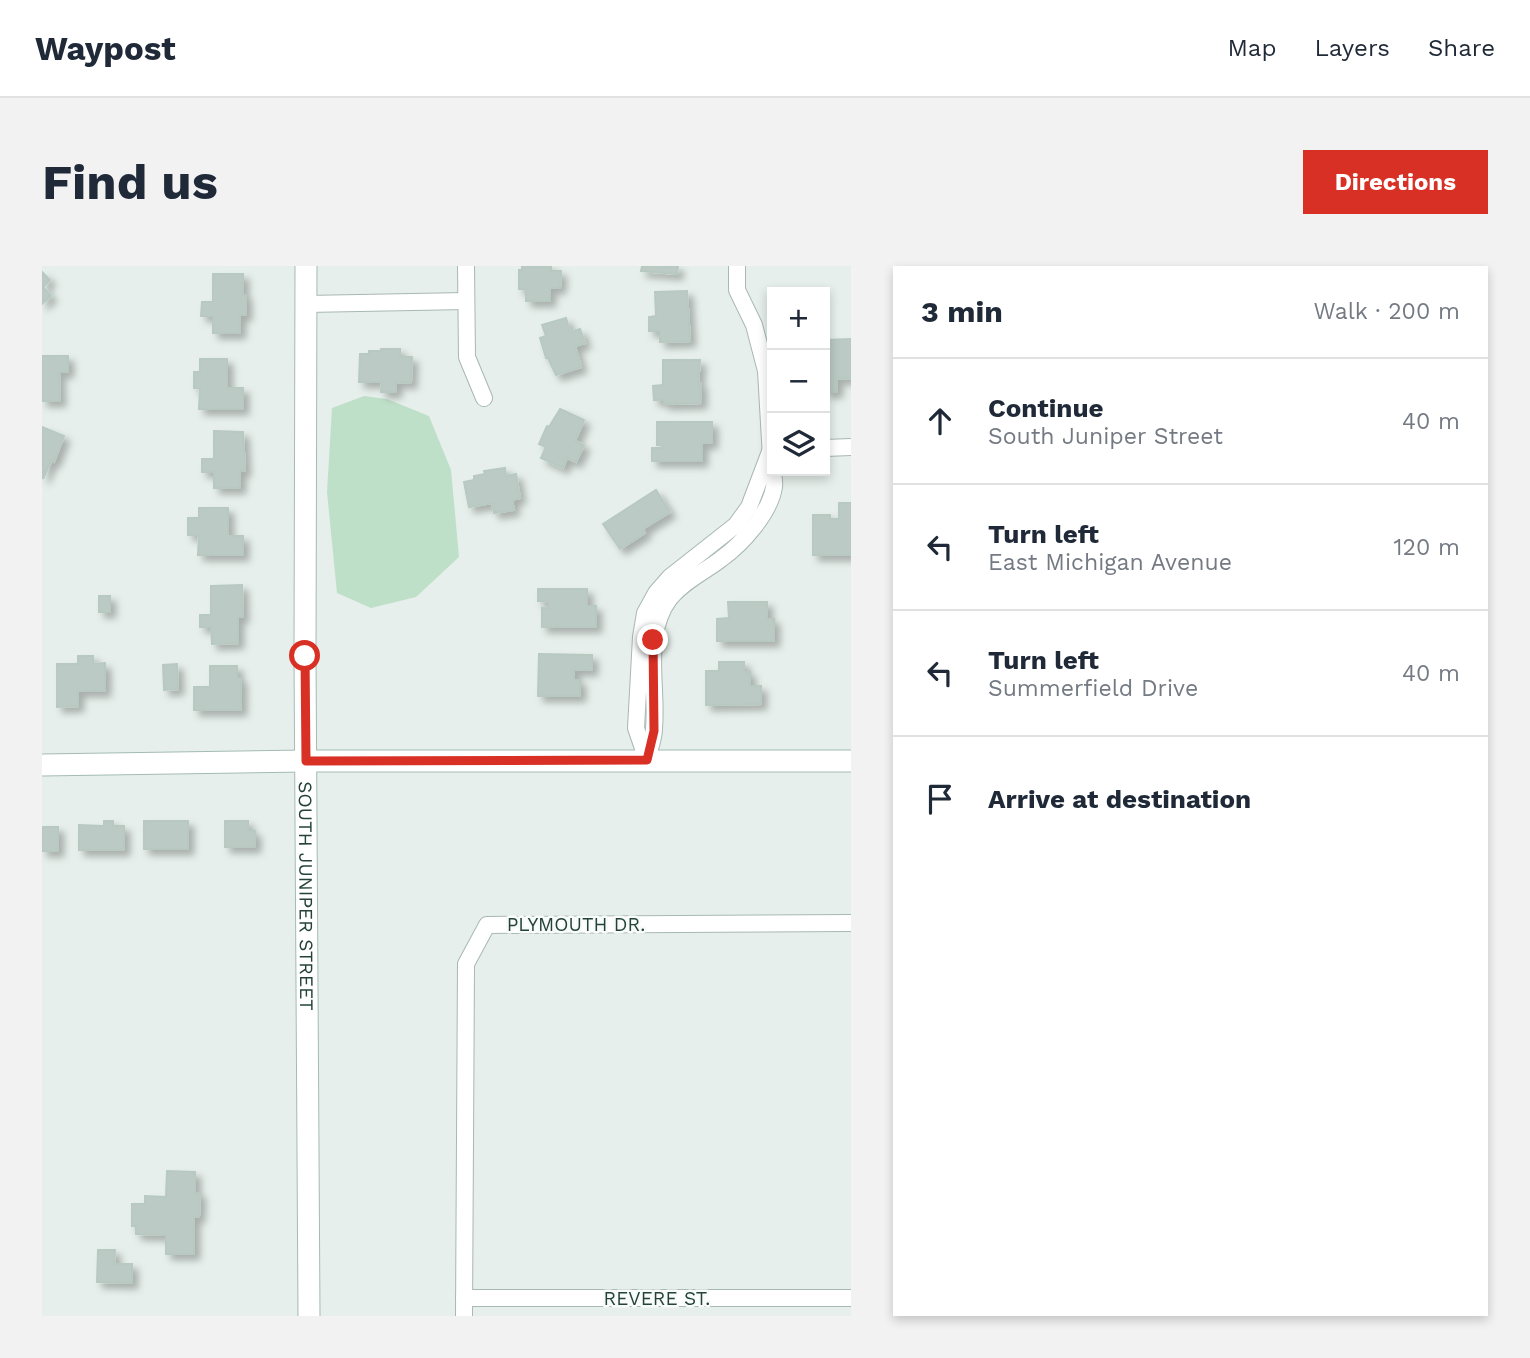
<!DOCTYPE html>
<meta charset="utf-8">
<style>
body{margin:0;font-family:"Work Sans",sans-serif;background:#f2f2f3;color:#1f2937}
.controls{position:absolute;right:21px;top:21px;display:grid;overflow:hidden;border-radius:0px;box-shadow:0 4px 10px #0003}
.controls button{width:63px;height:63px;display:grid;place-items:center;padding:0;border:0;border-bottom:2px solid #e0e1e3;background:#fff;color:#1f2937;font:35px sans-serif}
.stop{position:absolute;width:21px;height:21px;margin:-16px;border:5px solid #d93025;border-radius:50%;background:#fff}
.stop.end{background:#d93025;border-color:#fff;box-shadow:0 2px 7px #0008}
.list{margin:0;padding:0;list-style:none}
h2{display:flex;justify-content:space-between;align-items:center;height:91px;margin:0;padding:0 28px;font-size:30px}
h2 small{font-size:23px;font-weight:400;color:#747a83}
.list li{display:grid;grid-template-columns:46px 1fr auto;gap:21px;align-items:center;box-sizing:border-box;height:126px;padding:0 28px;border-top:2px solid #e0e1e3}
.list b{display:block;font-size:26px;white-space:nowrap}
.list p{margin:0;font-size:23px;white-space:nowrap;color:#747a83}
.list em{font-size:23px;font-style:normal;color:#747a83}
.icon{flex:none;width:38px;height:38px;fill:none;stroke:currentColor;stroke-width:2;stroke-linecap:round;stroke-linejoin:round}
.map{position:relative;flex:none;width:809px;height:1050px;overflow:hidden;border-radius:0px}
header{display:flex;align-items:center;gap:42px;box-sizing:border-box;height:98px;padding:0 35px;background:#fff;border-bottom:2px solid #e0e1e3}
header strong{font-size:33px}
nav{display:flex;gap:38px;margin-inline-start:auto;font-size:24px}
.intro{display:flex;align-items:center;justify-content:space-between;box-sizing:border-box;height:168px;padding:0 42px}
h1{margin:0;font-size:49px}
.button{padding:18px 32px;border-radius:0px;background:#d93025;color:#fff;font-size:24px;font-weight:700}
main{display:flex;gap:42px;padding:0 42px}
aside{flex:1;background:#fff;border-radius:0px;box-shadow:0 4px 10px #0003}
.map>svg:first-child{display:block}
.green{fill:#bfe0c8}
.building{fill:#bbcac4;stroke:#b8c9c2;stroke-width:2;filter:url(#shadow)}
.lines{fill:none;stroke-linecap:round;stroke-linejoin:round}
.street-casing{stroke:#a8b8b2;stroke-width:18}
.secondary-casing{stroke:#a4bbb3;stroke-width:23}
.street{stroke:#fff;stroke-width:16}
.secondary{stroke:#fff;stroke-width:21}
.route{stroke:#d93025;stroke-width:9}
.labels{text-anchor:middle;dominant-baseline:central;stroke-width:5;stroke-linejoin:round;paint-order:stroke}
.street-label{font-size:19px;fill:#24423a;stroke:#f7fbf9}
</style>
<header>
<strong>Waypost</strong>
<nav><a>Map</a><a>Layers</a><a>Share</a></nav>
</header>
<div class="intro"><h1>Find us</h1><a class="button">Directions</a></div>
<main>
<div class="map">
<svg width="809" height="1050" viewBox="0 0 809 1050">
<defs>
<filter id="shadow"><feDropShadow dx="5.5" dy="5.5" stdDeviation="3.5" flood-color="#0004"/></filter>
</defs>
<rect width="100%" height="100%" fill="#e6efeb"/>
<!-- green -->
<polygon class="green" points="322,130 345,133 387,150 409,204 417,291 374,331 329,342 295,327 285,226 290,142"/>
<!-- building -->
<g class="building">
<polygon points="480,0 509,0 509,5 519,5 518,22 508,22 508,35 484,35 484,23 477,23 477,4 480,4"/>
<polygon points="600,0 636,0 635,8 599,5"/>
<polygon points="0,6 8,14 1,21 9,30 0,38"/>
<polygon points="171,8 201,8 201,29 204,29 204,49 198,49 198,67 171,67 171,50 159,50 160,36 171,36"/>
<polygon points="645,25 648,75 618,76 618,65 607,65 607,51 614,50 613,26"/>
<polygon points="524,52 528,66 538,63 543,77 533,80 539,101 514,109 506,92 504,92 498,72 504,70 500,59"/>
<polygon points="809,73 809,113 795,112 795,126 783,126 783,74"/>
<polygon points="339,83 358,83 358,91 370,91 369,117 354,116 354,126 339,126 340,116 317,116 318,88 327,88 327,85 339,85"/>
<polygon points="0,90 26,90 26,106 17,106 18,135 0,135"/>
<polygon points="158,93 185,93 185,122 201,122 201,143 157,143 158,122 152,122 152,106 158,106"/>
<polygon points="621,94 658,94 656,119 659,118 659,137 622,138 622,134 612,134 611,120 621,119"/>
<polygon points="518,143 542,154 533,175 542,179 534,196 525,192 521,202 499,192 504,181 497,178 505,160 507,161"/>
<polygon points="615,156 670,156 670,177 660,177 660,195 610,195 610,182 621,182 621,179 615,179"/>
<polygon points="0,161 22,170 12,196 9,195 1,213"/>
<polygon points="172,165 201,166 203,205 198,205 198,222 172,222 172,206 160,206 160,193 172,193"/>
<polygon points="463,202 464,210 474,208 478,232 470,234 472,244 452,247 450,237 427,241 422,216 432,214 432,210 443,208 442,205"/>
<polygon points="614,224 628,246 601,263 603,267 578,283 561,258"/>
<polygon points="797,237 809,237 809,289 771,289 771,249 788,249 788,253 797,253"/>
<polygon points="157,242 186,242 186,270 201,270 201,289 156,289 157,269 146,269 146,252 157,252"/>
<polygon points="200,319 201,351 196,351 196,377 170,378 169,361 158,361 158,349 169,349 169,320"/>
<polygon points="496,323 545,323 545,340 554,340 554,361 500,361 500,342 507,342 507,336 496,335"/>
<rect x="57" y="330" width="11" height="16"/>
<polygon points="686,336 725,336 725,353 732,353 732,375 675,375 675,353 687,352"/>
<polygon points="497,388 550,389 550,404 532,404 532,414 538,414 538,430 496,430"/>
<polygon points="36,390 51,390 51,398 63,397 63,425 36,425 36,440 15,441 15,398 36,398"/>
<polygon points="677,396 702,396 702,406 708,406 708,420 719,420 719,438 664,439 664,405 677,405"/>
<polygon points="135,398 136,423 122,424 121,399"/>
<polygon points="168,400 195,400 195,412 199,412 199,444 152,444 152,421 168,421"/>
<polygon points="62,555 71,555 71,560 82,560 82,584 37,584 37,559 62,560"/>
<rect x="102" y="555" width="44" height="28"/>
<polygon points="183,555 206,555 206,565 213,565 213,581 183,581"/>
<rect x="0" y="561" width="16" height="24"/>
<polygon points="125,905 153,906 153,927 158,927 157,951 152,951 152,988 124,988 124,969 94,968 94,960 90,960 90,938 103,938 103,930 124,931"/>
<polygon points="56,984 73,984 72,998 90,998 90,1017 55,1016"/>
</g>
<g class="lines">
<defs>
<g id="street">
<polyline points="424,0 425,91 442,132"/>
<polyline points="695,0 695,24 712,59 724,105 729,192"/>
<polyline points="264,38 424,35"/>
<polyline points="783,182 809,181"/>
<polyline points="605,494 594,462 599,371 603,347 614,327 628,311 694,259 707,241 729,183"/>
<path d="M605,494C607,484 612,473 612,463C616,420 600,369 628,332C642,315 662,306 679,293C700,278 728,247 732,221C733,216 731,210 731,205"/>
<polyline points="422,1032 809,1032"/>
<polyline points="422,1050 424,698 445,659 809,657"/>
</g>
<g id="secondary">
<path id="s1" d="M264,0L263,390L267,1050"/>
<polyline points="0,499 264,495 809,495"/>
</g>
</defs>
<!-- street casing -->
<use href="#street" class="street-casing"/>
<!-- secondary casing -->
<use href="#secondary" class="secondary-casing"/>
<!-- street -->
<use href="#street" class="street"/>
<!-- secondary -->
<use href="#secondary" class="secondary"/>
</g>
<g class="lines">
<!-- route -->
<polyline class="route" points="263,390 264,495 605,494 612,465 611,374"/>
</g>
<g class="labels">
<!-- street labels -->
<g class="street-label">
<text stroke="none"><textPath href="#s1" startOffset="630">SOUTH JUNIPER STREET</textPath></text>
<text x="534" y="658">PLYMOUTH DR.</text>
<text x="615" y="1032">REVERE ST.</text>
</g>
</g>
</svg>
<div class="controls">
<button>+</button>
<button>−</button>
<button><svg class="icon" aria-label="layers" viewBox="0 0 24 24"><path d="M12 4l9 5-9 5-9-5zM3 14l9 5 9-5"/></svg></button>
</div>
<div class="stop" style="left:263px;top:390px"></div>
<div class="stop end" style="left:611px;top:374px"></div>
</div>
<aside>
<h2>3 min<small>Walk · 200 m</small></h2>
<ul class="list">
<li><svg class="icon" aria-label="ahead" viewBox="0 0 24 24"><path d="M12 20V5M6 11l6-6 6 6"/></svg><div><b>Continue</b><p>South Juniper Street</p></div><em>40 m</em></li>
<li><svg class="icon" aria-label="left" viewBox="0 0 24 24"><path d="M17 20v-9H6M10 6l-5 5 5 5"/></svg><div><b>Turn left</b><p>East Michigan Avenue</p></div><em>120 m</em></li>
<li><svg class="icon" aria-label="left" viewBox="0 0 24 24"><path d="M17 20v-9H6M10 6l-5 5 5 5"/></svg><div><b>Turn left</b><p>Summerfield Drive</p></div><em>40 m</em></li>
<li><svg class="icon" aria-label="arrive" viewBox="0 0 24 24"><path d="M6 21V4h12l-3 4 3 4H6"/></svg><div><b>Arrive at destination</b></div></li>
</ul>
</aside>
</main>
